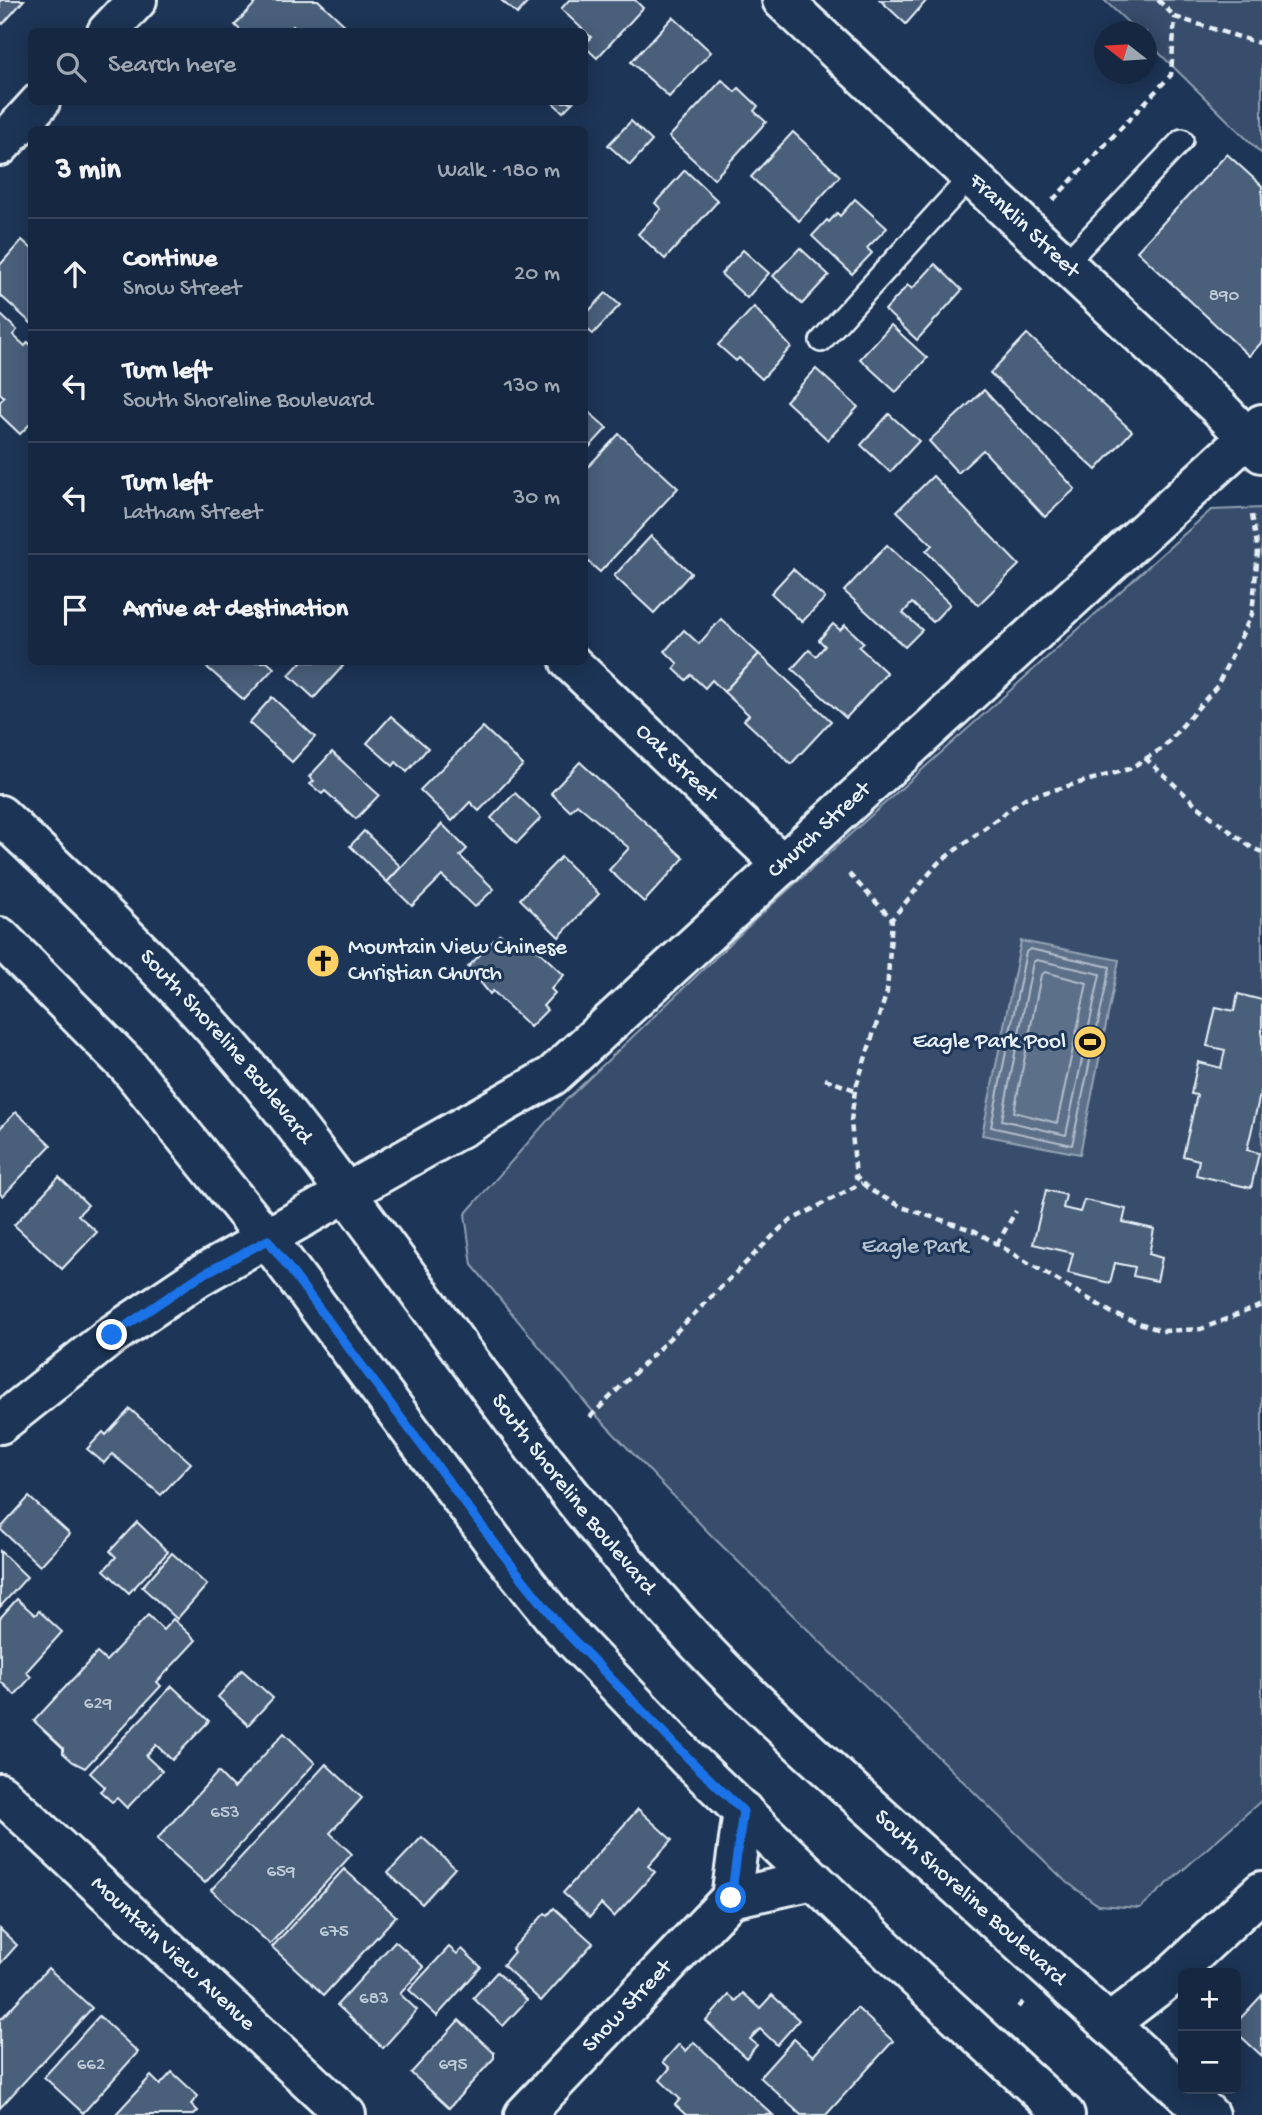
<!DOCTYPE html>
<meta charset="utf-8">
<style>
body{margin:0;font-family:"Gochi Hand",sans-serif;background:#1f3048;color:#f1f3f6}
.controls{position:absolute;right:21px;bottom:21px;display:grid;overflow:hidden;border-radius:10px;box-shadow:0 4px 18px #0003}
.controls button{width:63px;height:63px;display:grid;place-items:center;padding:0;border:0;border-bottom:2px solid #35445a;background:#162841;color:#f1f3f6;font:35px sans-serif}
.compass{position:absolute;left:1094px;top:21px;width:63px;height:63px;border-radius:50%;background:#162841;box-shadow:0 4px 18px #0003;rotate:287deg}
.stop{position:absolute;width:21px;height:21px;margin:-16px;border:5px solid #1a73e8;border-radius:50%;background:#fff}
.stop.end{background:#1a73e8;border-color:#fff;box-shadow:0 2px 7px #0008}
.list{margin:0;padding:0;list-style:none}
h2{display:flex;justify-content:space-between;align-items:center;height:91px;margin:0;padding:0 28px;font-size:30px}
h2 small{font-size:23px;font-weight:400;color:#9ea6b1}
.list li{display:grid;grid-template-columns:46px 1fr auto;gap:21px;align-items:center;box-sizing:border-box;height:112px;padding:0 28px;border-top:2px solid #35445a}
.list b{display:block;font-size:26px;white-space:nowrap}
.list p{margin:0;font-size:23px;white-space:nowrap;color:#9ea6b1}
.list em{font-size:23px;font-style:normal;color:#9ea6b1}
.icon{flex:none;width:38px;height:38px;fill:none;stroke:currentColor;stroke-width:2;stroke-linecap:round;stroke-linejoin:round}
.map{position:relative;flex:none;width:1262px;height:2115px;overflow:hidden}
.search{position:absolute;background:#162841;box-shadow:0 4px 18px #0003;left:28px;top:28px;width:560px;height:77px;display:flex;align-items:center;gap:18px;box-sizing:border-box;padding:0 24px;border-radius:10px;color:#9ea6b1;font-size:26px}
.panel{position:absolute;background:#162841;box-shadow:0 4px 18px #0003;left:28px;top:126px;width:560px;height:539px;border-radius:10px}
.map>svg:first-child{display:block}
.green{fill:#374d6c;stroke:#909fb2;stroke-width:2}
.water{fill:#5d7089;stroke:#95a4b5;stroke-width:2}
.lines{fill:none;stroke-linecap:round;stroke-linejoin:round}
.shore{stroke:#b0bdcc;stroke-width:2}
.building{fill:#495e7a;stroke:#e8f1f8;stroke-width:2}
.lane-casing{stroke:#e8f1f8;stroke-width:26}
.street-casing{stroke:#e8f1f8;stroke-width:44}
.primary-casing{stroke:#e8f1f8;stroke-width:44}
.path{stroke:#e8f1f8;stroke-width:4.5;stroke-dasharray:7 5;stroke-linecap:butt}
.lane{stroke:#1d3557;stroke-width:21}
.street{stroke:#1d3557;stroke-width:38}
.primary{stroke:#1d3557;stroke-width:38}
.route{stroke:#1a73e8;stroke-width:9}
.labels{text-anchor:middle;dominant-baseline:central;stroke-width:6;stroke-linejoin:round;paint-order:stroke}
.number-label{font-size:19px;fill:#c0ccd8}
.street-label{font-size:23px;fill:#e8f1f8;stroke:#1d3557}
.poi-label{font-size:23px;fill:#e8f1f8;stroke:#1d3557;text-anchor:start}
.park-label{font-size:23px;fill:#b3c0ce;stroke:#1d3557}
</style>
<div class="map">
<svg width="1262" height="2115" viewBox="0 0 1262 2115">
<rect width="100%" height="100%" fill="#1d3557"/>
<filter id="ink" filterUnits="userSpaceOnUse"><feTurbulence type="fractalNoise" baseFrequency=".0143" numOctaves="2"/><feDisplacementMap in="SourceGraphic" scale="14" xChannelSelector="R" yChannelSelector="G"/><feConvolveMatrix kernelMatrix="1 2 1 2 8 2 1 2 1" color-interpolation-filters="sRGB"/></filter>
<g filter="url(#ink)">
<!-- green -->
<g class="green">
<polygon points="1104,0 1262,0 1262,154 1147,41 1146,32 1137,31"/>
<polygon points="1262,508 1262,1800 1140,1908 1098,1905 1064,1880 711,1535 594,1413 472,1265 465,1214 562,1104 757,918 1211,510"/>
</g>
<!-- water -->
<polygon class="water" points="1021,941 1119,960 1080,1154 982,1135"/>
<g class="lines">
<!-- shore -->
<g class="shore">
<polygon points="1030,949 1110,967 1072,1145 991,1127 1026,952"/>
<polygon points="1037,960 1100,974 1066,1135 1002,1120 1033,962"/>
<polygon points="1045,972 1087,983 1057,1123 1014,1112 1041,975"/>
</g>
</g>
<!-- building -->
<g class="building">
<polygon points="0,0 24,0 3,24 0,21"/>
<polygon points="258,0 318,0 348,28 345,32 299,32 293,26 288,32 242,32 235,25"/>
<polygon points="501,0 530,0 517,14"/>
<polygon points="569,0 635,0 643,8 597,58 584,46 591,37 561,9"/>
<polygon points="880,0 927,0 906,24"/>
<polygon points="673,17 711,52 669,97 631,62"/>
<polygon points="722,80 735,92 739,88 758,106 754,111 766,122 714,179 669,137"/>
<polygon points="552,102 573,102 563,112"/>
<polygon points="631,121 652,141 630,165 608,145"/>
<polygon points="793,132 840,176 799,221 751,177"/>
<polygon points="1227,154 1262,186 1262,342 1249,356 1137,251"/>
<polygon points="685,170 718,201 665,259 638,234 661,209 655,203"/>
<polygon points="855,199 887,228 867,248 872,253 852,274 812,236 827,220 829,222 837,213 840,216"/>
<polygon points="22,240 32,249 32,324 0,295 0,265"/>
<polygon points="800,248 829,275 802,304 773,276"/>
<polygon points="743,250 769,273 747,298 721,274"/>
<polygon points="935,264 962,290 917,340 885,310 908,285 912,289"/>
<polygon points="606,293 620,305 593,334 584,327 584,316"/>
<polygon points="754,307 791,347 762,379 739,358 736,361 718,345"/>
<polygon points="0,314 17,330 13,335 25,346 28,342 32,346 32,422 20,434 0,415 0,402 4,397 0,393"/>
<polygon points="891,325 927,358 896,392 860,359"/>
<polygon points="1027,334 1132,431 1096,470 990,373"/>
<polygon points="816,369 858,407 828,440 786,401"/>
<polygon points="984,390 1075,489 1045,517 983,450 958,473 929,441"/>
<polygon points="584,408 607,428 584,453"/>
<polygon points="889,414 919,441 890,472 861,445"/>
<polygon points="619,434 678,488 600,572 584,558 584,471"/>
<polygon points="933,476 1019,565 978,605 926,551 932,545 897,511"/>
<polygon points="651,536 691,573 654,613 614,576"/>
<polygon points="887,545 950,604 933,622 912,603 903,613 922,630 905,647 844,591"/>
<polygon points="793,569 825,598 802,622 771,593"/>
<polygon points="721,619 759,654 724,692 712,680 705,688 691,675 686,680 674,669 678,664 665,651 684,630 699,644"/>
<polygon points="833,624 840,630 845,625 864,643 859,647 887,673 846,718 792,669 809,650 816,656 825,646 819,640"/>
<polygon points="759,654 831,721 791,764 744,720 749,715 724,692"/>
<polygon points="201,662 267,662 274,668 244,700"/>
<polygon points="301,662 338,662 343,666 314,698 289,675"/>
<polygon points="272,697 315,737 292,762 249,723"/>
<polygon points="391,716 428,748 407,772 396,762 393,766 367,743"/>
<polygon points="483,727 523,765 479,811 470,802 452,821 420,790"/>
<polygon points="332,752 379,795 356,819 325,791 322,794 310,784 314,781 309,777"/>
<polygon points="580,762 684,858 644,902 609,870 629,848 577,804 570,811 551,793"/>
<polygon points="515,793 541,818 517,843 491,818"/>
<polygon points="442,824 467,849 460,856 494,889 475,907 442,876 412,906 387,882"/>
<polygon points="364,831 401,867 387,882 350,846"/>
<polygon points="561,857 599,894 559,937 520,899"/>
<polygon points="500,934 513,947 517,943 522,947 528,941 564,975 551,989 555,993 543,1006 547,1010 530,1027 493,991 490,994 468,967"/>
<polygon points="1238,994 1262,1000 1262,1086 1247,1150 1259,1153 1251,1188 1196,1175 1199,1160 1183,1156 1197,1095 1191,1094 1198,1062 1221,1068 1225,1050 1207,1046 1216,1007 1234,1011"/>
<polygon points="16,1112 51,1145 3,1196 0,1194 0,1128"/>
<polygon points="59,1177 88,1205 78,1215 97,1232 62,1269 14,1225"/>
<polygon points="1046,1190 1066,1195 1063,1208 1080,1212 1084,1200 1126,1209 1123,1222 1154,1229 1149,1254 1162,1258 1157,1281 1133,1276 1135,1267 1115,1263 1110,1283 1068,1273 1073,1253 1033,1244"/>
<polygon points="130,1409 191,1463 161,1495 112,1454 104,1463 87,1449 103,1432 106,1435"/>
<polygon points="29,1497 70,1534 40,1566 0,1529"/>
<polygon points="137,1522 168,1552 129,1593 104,1570 116,1557 110,1551"/>
<polygon points="0,1551 27,1577 0,1607"/>
<polygon points="172,1553 207,1585 177,1619 142,1587"/>
<polygon points="17,1599 35,1615 39,1611 62,1632 26,1672 31,1677 15,1695 0,1681 0,1618"/>
<polygon points="148,1615 163,1630 173,1619 196,1640 157,1682 161,1686 85,1768 73,1762 63,1753 63,1748 34,1721 97,1653 106,1661"/>
<polygon points="242,1670 273,1698 248,1725 218,1697"/>
<polygon points="172,1686 209,1721 172,1760 156,1745 146,1756 162,1771 127,1808 117,1798 112,1802 100,1791 105,1787 90,1773"/>
<polygon points="284,1733 315,1763 205,1883 157,1839 218,1772 234,1788"/>
<polygon points="326,1764 362,1798 330,1833 352,1854 270,1944 211,1890"/>
<polygon points="638,1809 672,1840 648,1866 655,1872 614,1917 601,1904 590,1917 563,1893"/>
<polygon points="422,1837 455,1868 422,1904 388,1873"/>
<polygon points="344,1869 396,1916 324,1995 272,1947"/>
<polygon points="554,1908 593,1943 541,2001 503,1965 514,1952 512,1949 545,1913 548,1915"/>
<polygon points="0,1929 17,1945 0,1964"/>
<polygon points="395,1941 424,1967 400,1994 417,2010 383,2048 337,2005"/>
<polygon points="449,1947 457,1954 462,1949 481,1967 437,2016 409,1990"/>
<polygon points="48,1968 92,2008 0,2108 0,2020"/>
<polygon points="497,1972 527,2000 503,2026 473,1998"/>
<polygon points="743,1993 760,2008 772,1995 799,2020 777,2045 760,2029 750,2039 757,2045 746,2058 706,2021 729,1995 736,2001"/>
<polygon points="1262,1995 1262,2056 1236,2032 1236,2023"/>
<polygon points="857,2008 893,2041 826,2115 801,2115 760,2077 794,2039 813,2056"/>
<polygon points="99,2016 138,2052 83,2113 44,2077"/>
<polygon points="459,2020 494,2053 494,2058 449,2108 411,2073"/>
<polygon points="694,2042 773,2115 686,2115 675,2105 680,2099 660,2080 670,2068 663,2062 679,2044 686,2051"/>
<polygon points="172,2072 198,2096 191,2104 198,2111 194,2115 115,2115 151,2076 160,2085"/>
</g>
<g class="lines">
<defs>
<g id="lane">
<polyline points="1065,264 1182,140"/>
<polyline points="821,341 971,176"/>
</g>
<g id="street">
<path id="s1" d="M782,0L1217,406L1262,453"/>
<polyline points="107,32 137,0"/>
<polyline points="0,146 40,102"/>
<path id="s2" d="M570,662L783,865"/>
<path id="s3" d="M0,1424L112,1335L198,1277L552,1076L1262,424"/>
<path id="s4" d="M0,1793L346,2115"/>
<polyline points="731,1898 743,1811"/>
<polyline points="1109,2024 1165,1981 1262,1891"/>
<path id="s5" d="M524,2115L731,1898L814,1880"/>
</g>
<g id="primary">
<path id="s6" d="M0,815C102,911 204,1008 290,1119C419,1284 531,1460 672,1615C733,1684 803,1746 871,1808C983,1911 1097,2012 1209,2115"/>
<polyline points="0,937 128,1066 268,1240 502,1553 559,1624 689,1760 913,1975 1065,2115"/>
</g>
</defs>
<!-- lane casing -->
<use href="#lane" class="lane-casing"/>
<!-- street casing -->
<use href="#street" class="street-casing"/>
<!-- primary casing -->
<use href="#primary" class="primary-casing"/>
<!-- path -->
<g class="path">
<polyline points="1158,0 1175,17 1262,44"/>
<polyline points="1053,200 1171,75 1175,17"/>
<polyline points="1252,515 1258,551 1252,614 1217,686 1163,748 1129,769 1025,798 938,863 892,919 887,992 855,1090 851,1121 856,1177 870,1190 902,1207 975,1231 1114,1314 1162,1331 1201,1329 1262,1305"/>
<polyline points="1145,758 1200,808 1252,848 1262,852"/>
<polyline points="849,874 892,919"/>
<polyline points="825,1079 855,1090"/>
<polyline points="997,1244 1016,1211"/>
<polyline points="590,1417 786,1223 862,1183"/>
<polyline points="1018,2007 1026,1999"/>
</g>
<!-- lane -->
<use href="#lane" class="lane"/>
<!-- street -->
<use href="#street" class="street"/>
<!-- primary -->
<use href="#primary" class="primary"/>
</g>
</g>
<g class="lines" filter="url(#ink)">
<!-- route -->
<polyline class="route" points="112,1335 198,1277 268,1240 502,1553 559,1625 690,1760 743,1811 731,1898"/>
</g>
<!-- icons -->
<defs>
<symbol id="church-disc" viewBox="-11 -11 22 22"><circle r="9.5" fill="#ffd166" stroke="#1d3557"/><path d="M-1.2-6h2.4v3.5h3.3v2.4h-3.3V6h-2.4V-.1h-3.3v-2.4h3.3Z" fill="#111"/></symbol>
<symbol id="stadium-disc" viewBox="-11 -11 22 22"><circle r="9.5" fill="#ffd166" stroke="#1d3557"/><path d="M0-5a6.5 5 0 1 0 0 10a6.5 5 0 1 0 0-10ZM-3.5-1.8h7v3.6h-7Z" fill="#111"/></symbol>
</defs>
<g fill-rule="evenodd">
<use href="#church-disc" x="304" y="942" width="38" height="38"/>
<use href="#stadium-disc" x="1071" y="1023" width="38" height="38"/>
</g>
<g class="labels">
<!-- number labels -->
<g class="number-label">
<text x="1224" y="296">890</text>
<text x="98" y="1704">629</text>
<text x="225" y="1813">653</text>
<text x="281" y="1872">659</text>
<text x="334" y="1932">675</text>
<text x="374" y="1999">683</text>
<text x="91" y="2065">662</text>
<text x="453" y="2065">695</text>
</g>
<!-- street labels -->
<g class="street-label">
<text stroke="none"><textPath href="#s1" startOffset="331">Franklin Street</textPath></text>
<text stroke="none"><textPath href="#s2" startOffset="147">Oak Street</textPath></text>
<text stroke="none"><textPath href="#s3" startOffset="1017">Church Street</textPath></text>
<text stroke="none"><textPath href="#s6" startOffset="324">South Shoreline Boulevard</textPath></text>
<text stroke="none"><textPath href="#s6" startOffset="891">South Shoreline Boulevard</textPath></text>
<text stroke="none"><textPath href="#s6" startOffset="1458">South Shoreline Boulevard</textPath></text>
<text stroke="none"><textPath href="#s4" startOffset="236">Mountain View Avenue</textPath></text>
<text stroke="none"><textPath href="#s5" startOffset="150">Snow Street</textPath></text>
</g>
<!-- poi labels -->
<g class="poi-label">
<text x="348" y="948">Mountain View Chinese<tspan x="348" dy="26">Christian Church</tspan></text>
<text x="1066" y="1042" text-anchor="end">Eagle Park Pool</text>
</g>
<!-- park labels -->
<g class="park-label">
<text x="915" y="1247">Eagle Park</text>
</g>
</g>
</svg>
<div class="controls">
<button>+</button>
<button>−</button>
</div>
<svg class="compass" viewBox="-18 -18 36 36"><path d="M0-13l5 13h-10z" fill="#e53935"/><path d="M0 13l5-13h-10z" fill="#9ea6b1"/></svg>
<div class="stop" style="left:731px;top:1898px"></div>
<div class="stop end" style="left:112px;top:1335px"></div>
<div class="search"><svg class="icon" aria-label="search" viewBox="0 0 24 24"><circle cx="10" cy="10" r="6"/><path d="M15 15l6 6"/></svg>Search here</div>
<section class="panel">
<h2>3 min<small>Walk · 180 m</small></h2>
<ul class="list">
<li><svg class="icon" aria-label="ahead" viewBox="0 0 24 24"><path d="M12 20V5M6 11l6-6 6 6"/></svg><div><b>Continue</b><p>Snow Street</p></div><em>20 m</em></li>
<li><svg class="icon" aria-label="left" viewBox="0 0 24 24"><path d="M17 20v-9H6M10 6l-5 5 5 5"/></svg><div><b>Turn left</b><p>South Shoreline Boulevard</p></div><em>130 m</em></li>
<li><svg class="icon" aria-label="left" viewBox="0 0 24 24"><path d="M17 20v-9H6M10 6l-5 5 5 5"/></svg><div><b>Turn left</b><p>Latham Street</p></div><em>30 m</em></li>
<li><svg class="icon" aria-label="arrive" viewBox="0 0 24 24"><path d="M6 21V4h12l-3 4 3 4H6"/></svg><div><b>Arrive at destination</b></div></li>
</ul>
</section>
</div>
